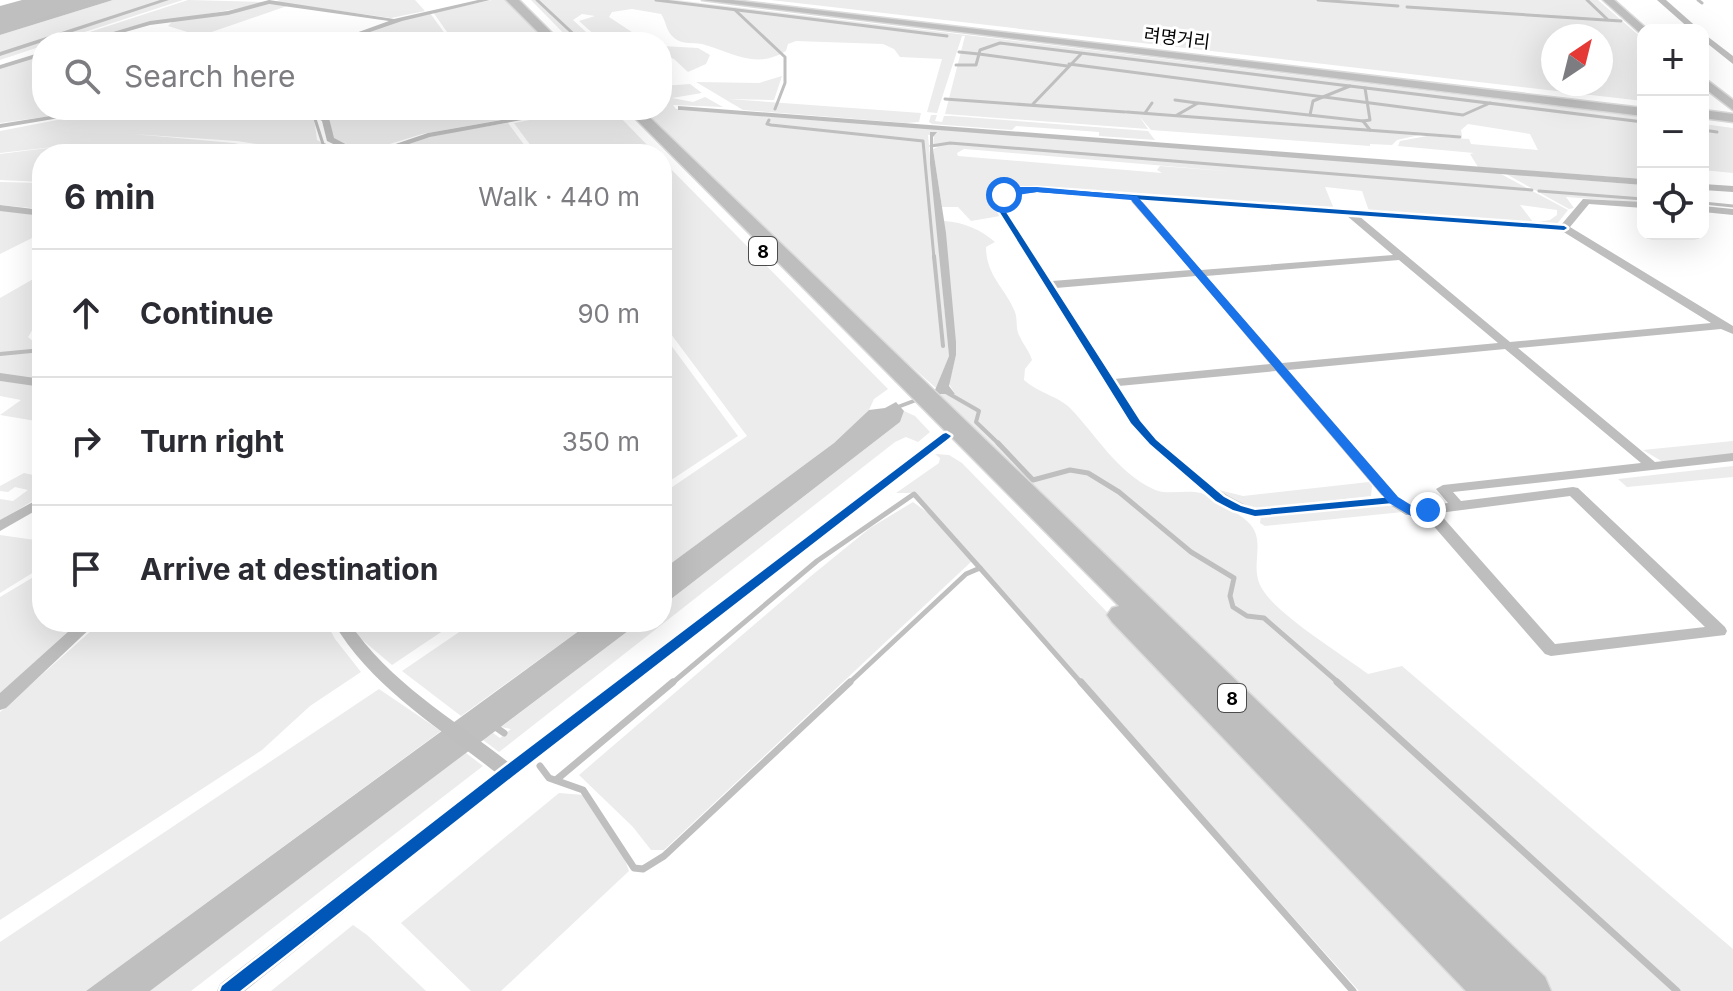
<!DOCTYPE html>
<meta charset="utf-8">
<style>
body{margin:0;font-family:Inter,"Noto Sans KR",sans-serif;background:#f7f7f7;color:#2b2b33}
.controls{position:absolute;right:24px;top:24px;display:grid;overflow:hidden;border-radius:16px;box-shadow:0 8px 32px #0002}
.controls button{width:72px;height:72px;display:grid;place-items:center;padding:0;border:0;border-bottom:2px solid #e1e1e2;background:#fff;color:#2b2b33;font:40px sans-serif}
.compass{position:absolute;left:1541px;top:24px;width:72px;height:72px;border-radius:50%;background:#fff;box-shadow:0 8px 32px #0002;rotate:35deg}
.stop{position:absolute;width:24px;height:24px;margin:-18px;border:6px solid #1a73e8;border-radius:50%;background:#fff}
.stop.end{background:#1a73e8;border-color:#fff;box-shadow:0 2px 8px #0008}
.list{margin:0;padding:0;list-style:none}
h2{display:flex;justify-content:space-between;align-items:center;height:104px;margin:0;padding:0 32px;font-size:34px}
h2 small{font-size:26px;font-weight:400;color:#7c7c81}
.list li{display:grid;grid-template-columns:52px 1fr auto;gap:24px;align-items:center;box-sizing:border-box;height:128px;padding:0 32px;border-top:2px solid #e1e1e2}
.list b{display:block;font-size:30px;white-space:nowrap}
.list em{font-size:26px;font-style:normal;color:#7c7c81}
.icon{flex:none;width:44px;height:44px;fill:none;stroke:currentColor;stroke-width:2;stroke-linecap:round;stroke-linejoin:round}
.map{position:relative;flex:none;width:1733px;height:991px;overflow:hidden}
.search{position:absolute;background:#fff;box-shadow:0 8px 32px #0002;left:32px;top:32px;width:640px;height:88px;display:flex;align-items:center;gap:20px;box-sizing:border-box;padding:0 28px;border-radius:32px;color:#7c7c81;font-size:30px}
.panel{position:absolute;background:#fff;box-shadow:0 8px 32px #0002;left:32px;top:144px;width:640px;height:488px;border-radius:32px}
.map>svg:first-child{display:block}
.green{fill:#ececec;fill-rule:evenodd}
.water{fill:#bfbfbf}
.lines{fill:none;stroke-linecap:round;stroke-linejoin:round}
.stream-far3{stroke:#bfbfbf;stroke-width:3}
.stream-far2{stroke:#bfbfbf;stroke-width:4}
.stream-far1{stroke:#bfbfbf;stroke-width:5}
.stream{stroke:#bfbfbf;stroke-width:7}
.primary-casing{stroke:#dbdbdb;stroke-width:3}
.motorway-casing{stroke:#dbdbdb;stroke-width:3}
.minor{fill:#bebebe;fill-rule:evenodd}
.tertiary{fill:#bebebe;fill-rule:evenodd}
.primary{fill:#bebebe;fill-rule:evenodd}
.motorway{fill:#bebebe;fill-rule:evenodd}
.cycleway-casing{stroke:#fff;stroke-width:5}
.cycleway{fill:#0057b8;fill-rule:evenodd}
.route{fill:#1a73e8}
.labels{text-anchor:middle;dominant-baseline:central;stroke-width:6;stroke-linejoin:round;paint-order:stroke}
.far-street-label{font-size:18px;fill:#000;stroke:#fff}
.shield{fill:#fff;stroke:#4c4c4c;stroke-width:2}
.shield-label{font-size:18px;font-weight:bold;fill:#000}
</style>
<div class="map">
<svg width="1733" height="991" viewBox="0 0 1733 991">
<rect width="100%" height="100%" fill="#fff"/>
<!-- green -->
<g class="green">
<polygon points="113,0 164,0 0,53 0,35"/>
<polygon points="168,0 183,0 54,42 42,42 42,46 0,60 0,54"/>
<path d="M188,0L267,2C226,12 185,17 144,24C115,29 89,42 59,42Z"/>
<polygon points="280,0 415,0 425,11 391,18 274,2"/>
<polygon points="492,0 505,0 547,42 454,42 433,12"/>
<path d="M531,0H677L1643,117V179L1478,167L1470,154L1474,153L1398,146L1400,141L1427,136L1469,139L1471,144L1538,150L1530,134L1468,124L1461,130L1462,136L1424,134L1397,140L1392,145L1370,144V146L1151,130L1139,116L1148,129L945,114L965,36H962L937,113L927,112L942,59L900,57L894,49L883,44L796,41L788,44L786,51C755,70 732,52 702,44C691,42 680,45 672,36C666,30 666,21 661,14L632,9L612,12L609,17L647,42L598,38L579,21L595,16L582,14L573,20L597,42H572Z"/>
<path d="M771,0H1598L1643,39V101ZM1553,36H1601V84H1553Z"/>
<polygon points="267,4 287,6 200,36 168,26 173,21"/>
<polygon points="430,13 451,42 336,42 404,19"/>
<polygon points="662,46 698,48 710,55 706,64 688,72 674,59 662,55"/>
<polygon points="42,55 42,110 95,110 0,123 0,68"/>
<polygon points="782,76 774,100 728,99 921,113 919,122 906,123 743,110 696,82 759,83"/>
<path d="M690,84L702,93L672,98L693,102L705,97L723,107L673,105L676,109L1499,173L1568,210L1557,224L1538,222L1550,220L1557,215V210L1520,205L1533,222L1369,211L1362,191L1325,187L1334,209L1023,186H1015V189L995,197L993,203L1000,216L971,221L958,207H942L933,149L938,147L933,146L934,135H928L949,356L936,388L888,346L642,110H662V86ZM964,149L977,150L1237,172L1160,166L1157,170L1162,173L958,156L957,153Z"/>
<polygon points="109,110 294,110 314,119 317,140 342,154 291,154 270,146 237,141 132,134 234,143 285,154 42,154 42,182 0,180 0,154 79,144 0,153 0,131"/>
<polygon points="316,110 500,110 506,119 422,134 364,152 333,138 329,118"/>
<polygon points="583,110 613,110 656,154 537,154 514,123"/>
<polygon points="931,115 937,115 935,121 942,122 944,116 952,116 1148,131 1155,140 1099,136 1099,132 1016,126 1012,130 932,124 929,122"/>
<path d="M508,123L531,154H377C419,136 464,130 508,123Z"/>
<polygon points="1703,124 1733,128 1733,173 1703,170"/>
<polygon points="662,160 888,389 874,399 869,410 834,443 662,570 662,494 747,436 662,322"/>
<polygon points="1506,174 1643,185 1643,203 1566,197 1574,208 1569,209"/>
<polygon points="0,182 42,183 42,209 0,205"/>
<polygon points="0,210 42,216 42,233 0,254"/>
<path d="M944,221C964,222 981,230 995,242L986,247C986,276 1006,289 1015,312C1018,320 1015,329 1020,337C1024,346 1029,350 1032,360L1025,369L1024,380C1040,394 1058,396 1070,408C1097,436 1117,472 1153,489C1168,496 1185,489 1201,493C1211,496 1241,515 1248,522C1267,540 1250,563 1260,585C1272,612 1342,654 1368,674L1402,666L1733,949V991H1548L946,405L947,402L938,394H955L949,384L956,355Z"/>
<polygon points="42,274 42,321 34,327 28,337 42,349 0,353 0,298"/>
<polygon points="662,333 738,436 662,486"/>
<polygon points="39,352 42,355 42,380 0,374 0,355"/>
<polygon points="0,381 42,386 42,422 0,415 21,400 0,396"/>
<polygon points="904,411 915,416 930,432 918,442 906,437 895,442 499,752 483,740 493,733 500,738 511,729 501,727 640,622 662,622 662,606 900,422"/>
<polygon points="1733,441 1733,455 1663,462 1643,450"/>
<polygon points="935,454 949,455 962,463 1476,991 1359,991 915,493 896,493 939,463 940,458"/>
<polygon points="1733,466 1733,477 1627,487 1618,479"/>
<polygon points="24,473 42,477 42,495 0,521 0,499 13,501 28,490 15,487 8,492 0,491 0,486"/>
<path d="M1369,482L1372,486L1371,496L1263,508C1244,507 1234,503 1219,490L1243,496Z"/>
<polygon points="913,502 928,513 972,561 664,850 651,850 633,827 579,775 811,576 870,528"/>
<polygon points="1392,503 1403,512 1265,526 1260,523 1261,517"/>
<polygon points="0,535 42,541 42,567 0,593"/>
<polygon points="42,572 42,622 82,622 0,697 0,597"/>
<polygon points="101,622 326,622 335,639 361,672 310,706 262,750 0,920 0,712"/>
<polygon points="351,622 456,622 392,665 359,637"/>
<polygon points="474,622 591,622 461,716 402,671"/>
<polygon points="379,689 441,731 86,991 0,991 0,942"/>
<polygon points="466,753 483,766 191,991 150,991"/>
<polygon points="559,793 584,795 623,855 629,871 501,991 471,991 401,923"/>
<polygon points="353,925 367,935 426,991 271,991"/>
</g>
<!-- water -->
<g class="water">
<polygon points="22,0 113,0 0,35 0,6"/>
<polygon points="930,132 937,132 933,137 933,149 946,233 956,342 956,355 949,386 955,394 938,394 935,390 949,356 930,164"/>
<polygon points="896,402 904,411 900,422 662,606 662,570 834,443 869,410 885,408"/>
<polygon points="591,622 640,622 150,991 86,991"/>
</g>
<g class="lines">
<!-- stream-far3 -->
<g class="stream-far3">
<polyline points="537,0 582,42"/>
<polyline points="656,0 947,36"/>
<polyline points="1318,0 1398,6"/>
<polyline points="1587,0 1607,19"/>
<polyline points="1698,0 1702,3"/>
<polyline points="1407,7 1621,21"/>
<polyline points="735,10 785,57 785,83 775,109"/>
<polyline points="959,52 979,54 980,50 1000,43 1643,122"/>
<polyline points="1069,64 1463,115 1490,103"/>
<polyline points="956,65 976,65 979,54 1067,66"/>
<polyline points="945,99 1125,112"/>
<polyline points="1175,100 1197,103"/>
<polyline points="1033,104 1081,54"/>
<polyline points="297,110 315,119 323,144 345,154"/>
<polyline points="1127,112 1460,137"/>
<polyline points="1145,113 1152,103"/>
<polyline points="1177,115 1198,103 1363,121 1370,130"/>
<polyline points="1310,115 1313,101 1350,86"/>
<polyline points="769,120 767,124 771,125 923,141 934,258"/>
<polyline points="1363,121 1370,120 1365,88"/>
<polyline points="1703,130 1717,132"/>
<polyline points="931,146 950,143 1532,190"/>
<polyline points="1539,191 1643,199"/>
<polyline points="1703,203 1733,206"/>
</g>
<!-- stream-far2 -->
<g class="stream-far2">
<polyline points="934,256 943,346"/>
<polyline points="0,354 42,350"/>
<polyline points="946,392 979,411 976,422 1000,445"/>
<polyline points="895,408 919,399"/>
</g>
<!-- stream-far1 -->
<g class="stream-far1">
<polyline points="998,443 1033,480 1070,470 1088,473 1119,492 1191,552 1234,578 1230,596 1233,607 1247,616 1264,618 1340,684"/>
<polyline points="671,684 817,561 914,494 980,568"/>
<polyline points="848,684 966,574 980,568 1082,684"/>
</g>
<!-- stream -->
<g class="stream">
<polyline points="1081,682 1353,991"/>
<polyline points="1337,682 1677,991"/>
<polyline points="494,726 504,733"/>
<polyline points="540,766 549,778 583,790 634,868 643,869 664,856 850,682"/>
<polyline points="556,780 673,682"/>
</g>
<defs>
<g id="primary">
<polygon points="702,0 732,0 1643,108 1643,116"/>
<polygon points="1603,0 1614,0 1648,30 1639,32"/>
<polygon points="1703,77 1733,100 1733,110 1703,87"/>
<polygon points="1703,110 1733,114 1733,122 1703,118"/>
</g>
<g id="motorway">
<polygon points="506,0 519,0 561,42 548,42"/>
<polygon points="627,110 642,110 1545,977 1551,991 1466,991 1112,622 1107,615 1112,608 1119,606"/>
</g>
</defs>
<!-- primary casing -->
<use href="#primary" class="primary-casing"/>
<!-- motorway casing -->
<use href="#motorway" class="motorway-casing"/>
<!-- minor -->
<g class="minor">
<polygon points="160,0 169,0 0,56 0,52"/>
<polygon points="269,0 394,19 478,0 490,0 402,21 341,42 331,42 389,21 269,4 228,15 150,25 90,42 79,42 150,21 228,11"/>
<polygon points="42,52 42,56 0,69 0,65"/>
<polygon points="678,106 1643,179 1643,185 681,110 678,110"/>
<polygon points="88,110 107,110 0,128 0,124"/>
<polygon points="305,110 315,110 329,118 334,138 365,154 354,154 327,141 322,121"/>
<polygon points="558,110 576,110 430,137 379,154 366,154 428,133"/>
<polygon points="1703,184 1733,186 1733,192 1703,190"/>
<path d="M1037,187L1561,225L1583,199L1643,202V208L1589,204L1570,227L1733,326V334L1721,329L1518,348L1655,462L1733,453V461L1453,492L1461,501L1573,487L1578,488L1725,627L1727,631L1725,635L1551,656L1545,654L1424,515H1406L1390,505L1255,517L1232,511L1215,502L1148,445L1131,426L994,206L997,196L1010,189ZM1037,193L1130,200L1191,270L1052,281L1004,206L1005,199L1012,195ZM1141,200L1346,215L1393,255L1201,270ZM1359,216L1562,231L1711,323L1510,342ZM1399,260L1498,343L1282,363L1206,276ZM1196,276L1270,364L1114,379L1056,288ZM1505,349L1641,463L1443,485L1436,489L1448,503L1414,507L1398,497L1288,370ZM1276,371L1383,497L1255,508C1222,499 1164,450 1143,422C1133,411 1126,398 1119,386ZM1570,496L1705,627L1555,644L1439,513Z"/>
<polygon points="0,205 42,210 42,216 0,211"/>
<polygon points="1703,206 1733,209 1733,215 1703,212"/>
<polygon points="0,373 42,379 42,387 0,381"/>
<path d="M946,432L951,433L953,436L951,439L514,777L245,991H217L220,984L495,772C436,725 372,688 333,622H349C389,682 452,718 508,762L941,433Z"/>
<polygon points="42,497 42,507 0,531 0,520"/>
<polygon points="79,622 97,622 6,708 0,710 0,693"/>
</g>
<!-- tertiary -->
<g class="tertiary">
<polygon points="1657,0 1666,0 1700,30 1691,30"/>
<polygon points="1703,33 1733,56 1733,64 1703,40"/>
</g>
<!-- primary -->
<use href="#primary" class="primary"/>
<!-- motorway -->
<use href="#motorway" class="motorway"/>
<defs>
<g id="cycleway">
<polygon points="1037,188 1564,226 1567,228 1564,230 1037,192 1012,194 1003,199 1002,206 1140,421 1156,440 1224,497 1241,506 1255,510 1393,497 1398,500 1393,503 1255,516 1233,510 1216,501 1150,444 1131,423 996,206 998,197 1010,190"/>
<polygon points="946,433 951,436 949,438 513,776 240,991 220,991 222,986 503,768 943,434"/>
</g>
</defs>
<!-- cycleway casing -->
<use href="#cycleway" class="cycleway-casing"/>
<!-- cycleway -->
<use href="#cycleway" class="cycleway"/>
</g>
<!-- route -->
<polygon class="route" points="1037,187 1137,196 1398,497 1414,507 1433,507 1433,513 1411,516 1389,503 1131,200 1037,192 1004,197 1000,195 1020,187"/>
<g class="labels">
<!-- far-street labels -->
<g class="far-street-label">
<text transform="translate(1177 38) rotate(7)">려명거리</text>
</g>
<!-- shield labels -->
<g class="shield">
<rect x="749" y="237" width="28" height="28" rx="6"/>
<rect x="1218" y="684" width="28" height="28" rx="6"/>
</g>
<g class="shield-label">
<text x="763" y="251">8</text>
<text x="1232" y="698">8</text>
</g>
</g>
</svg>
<div class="controls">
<button>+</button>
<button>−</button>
<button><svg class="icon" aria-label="locate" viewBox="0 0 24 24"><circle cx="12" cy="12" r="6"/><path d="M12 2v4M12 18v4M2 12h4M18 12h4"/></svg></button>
</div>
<svg class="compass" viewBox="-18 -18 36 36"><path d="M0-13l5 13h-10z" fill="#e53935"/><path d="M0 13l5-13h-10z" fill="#7c7c81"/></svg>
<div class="stop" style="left:1004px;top:195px"></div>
<div class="stop end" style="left:1428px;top:510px"></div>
<div class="search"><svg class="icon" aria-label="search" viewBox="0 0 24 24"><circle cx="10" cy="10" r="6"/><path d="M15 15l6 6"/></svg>Search here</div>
<section class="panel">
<h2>6 min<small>Walk · 440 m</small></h2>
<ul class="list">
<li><svg class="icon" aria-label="ahead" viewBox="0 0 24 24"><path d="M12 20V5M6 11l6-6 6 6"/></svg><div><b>Continue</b></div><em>90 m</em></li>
<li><svg class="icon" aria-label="right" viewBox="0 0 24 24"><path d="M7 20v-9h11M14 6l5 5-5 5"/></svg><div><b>Turn right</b></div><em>350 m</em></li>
<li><svg class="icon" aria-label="arrive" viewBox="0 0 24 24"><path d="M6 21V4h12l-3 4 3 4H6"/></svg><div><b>Arrive at destination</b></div></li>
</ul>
</section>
</div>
